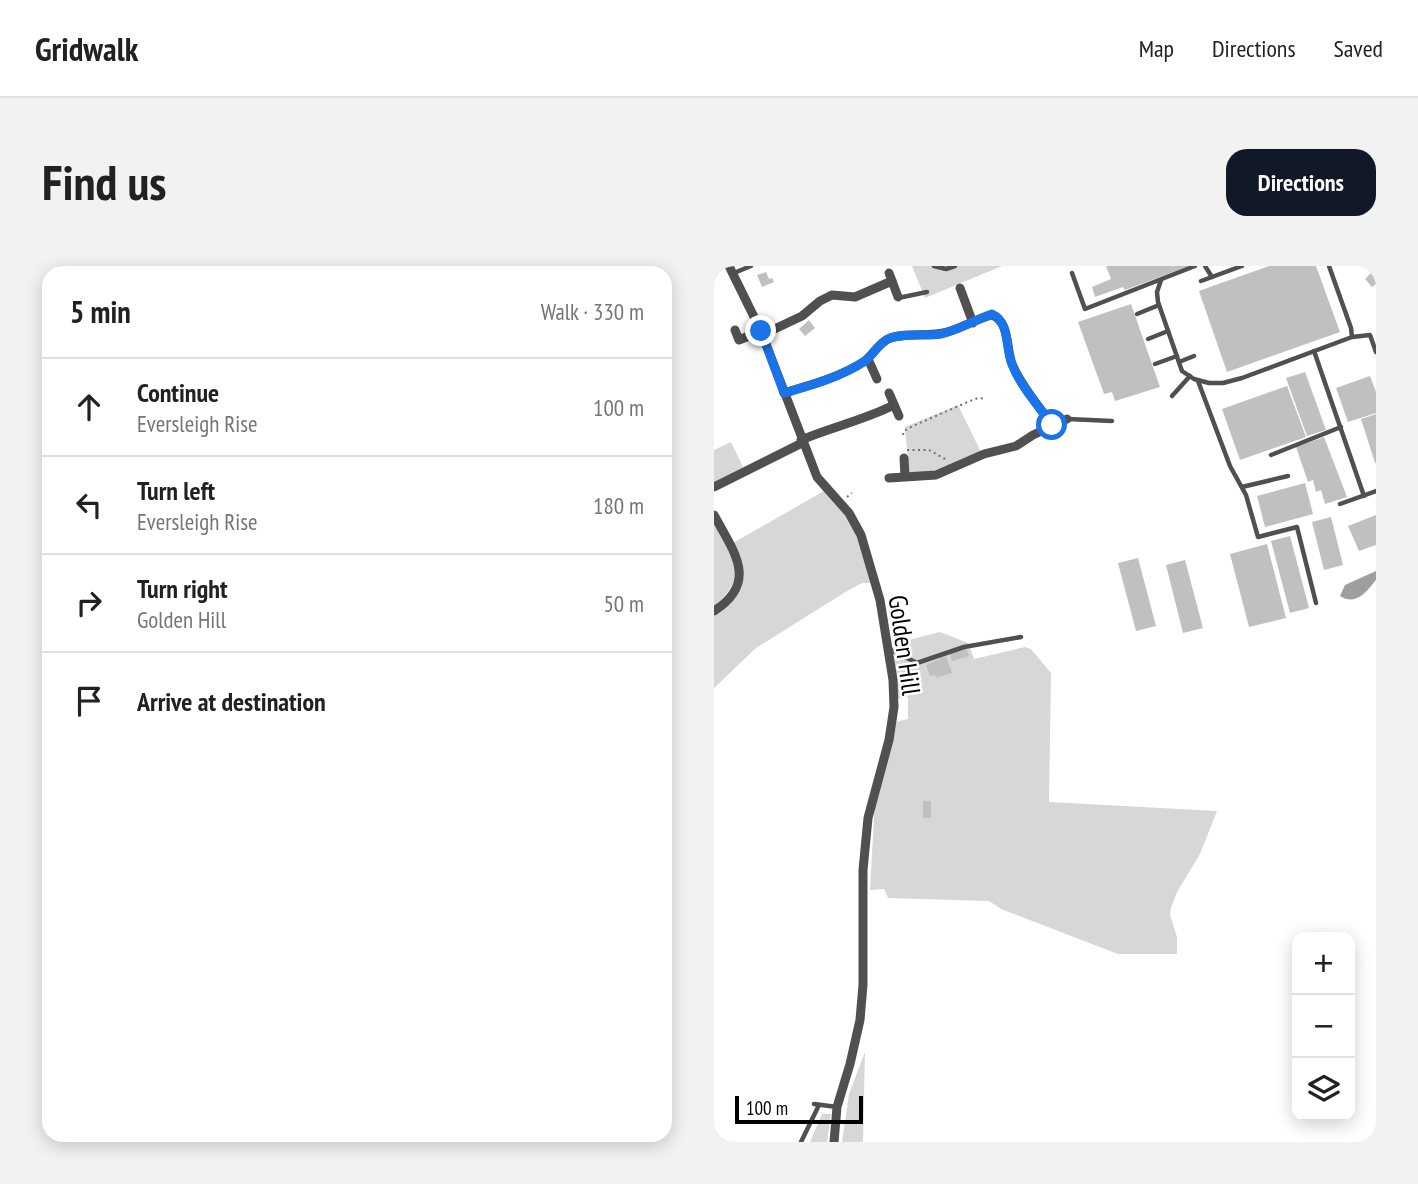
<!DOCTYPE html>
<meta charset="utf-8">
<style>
body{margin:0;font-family:"PT Sans Narrow",sans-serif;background:#f2f2f2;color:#202124}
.controls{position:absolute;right:21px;bottom:21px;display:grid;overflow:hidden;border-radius:14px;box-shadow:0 4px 18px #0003}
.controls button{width:63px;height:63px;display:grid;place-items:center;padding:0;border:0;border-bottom:2px solid #e0e0e0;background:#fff;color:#202124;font:35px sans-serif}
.scale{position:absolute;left:21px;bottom:18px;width:128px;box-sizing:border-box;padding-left:7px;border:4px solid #000;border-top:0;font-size:19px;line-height:24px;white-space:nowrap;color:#000;-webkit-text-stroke:5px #fff;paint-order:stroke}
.stop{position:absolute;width:21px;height:21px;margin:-16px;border:5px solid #1a73e8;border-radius:50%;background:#fff}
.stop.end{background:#1a73e8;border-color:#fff;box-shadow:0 2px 7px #0008}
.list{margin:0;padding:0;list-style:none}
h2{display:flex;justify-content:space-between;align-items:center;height:91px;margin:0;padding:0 28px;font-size:30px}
h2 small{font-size:23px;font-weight:400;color:#757577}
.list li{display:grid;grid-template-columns:46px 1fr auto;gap:21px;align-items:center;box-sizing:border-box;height:98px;padding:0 28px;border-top:2px solid #e0e0e0}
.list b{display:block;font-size:26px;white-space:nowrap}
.list p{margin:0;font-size:23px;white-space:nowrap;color:#757577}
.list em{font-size:23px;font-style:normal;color:#757577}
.icon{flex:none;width:38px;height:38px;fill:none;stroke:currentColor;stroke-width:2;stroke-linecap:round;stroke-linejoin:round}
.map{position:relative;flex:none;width:662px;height:876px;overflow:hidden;border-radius:21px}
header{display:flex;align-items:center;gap:42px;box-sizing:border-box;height:98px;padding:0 35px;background:#fff;border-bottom:2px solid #e0e0e0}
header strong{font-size:33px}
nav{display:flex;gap:38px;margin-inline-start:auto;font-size:24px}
.intro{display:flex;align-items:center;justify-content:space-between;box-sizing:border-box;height:168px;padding:0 42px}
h1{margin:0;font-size:49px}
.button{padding:18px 32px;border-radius:21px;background:#111827;color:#fff;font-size:24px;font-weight:700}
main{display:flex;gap:42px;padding:0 42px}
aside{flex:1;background:#fff;border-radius:21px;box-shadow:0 4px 18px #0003}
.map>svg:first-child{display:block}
.green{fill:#d7d7d7}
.water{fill:#9e9e9e}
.building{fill:#c0c0c0}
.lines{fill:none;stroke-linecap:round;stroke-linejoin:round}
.path{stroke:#727272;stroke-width:2;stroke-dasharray:2 3.5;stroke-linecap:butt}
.service{stroke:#505050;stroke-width:4.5}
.minor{stroke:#505050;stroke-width:9}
.route{stroke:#1a73e8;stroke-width:9}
.labels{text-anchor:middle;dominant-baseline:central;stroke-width:5;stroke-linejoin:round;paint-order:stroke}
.street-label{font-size:26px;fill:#000;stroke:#fff}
</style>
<header>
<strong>Gridwalk</strong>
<nav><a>Map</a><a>Directions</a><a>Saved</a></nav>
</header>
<div class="intro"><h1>Find us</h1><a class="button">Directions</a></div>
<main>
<aside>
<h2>5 min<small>Walk · 330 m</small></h2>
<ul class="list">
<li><svg class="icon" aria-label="ahead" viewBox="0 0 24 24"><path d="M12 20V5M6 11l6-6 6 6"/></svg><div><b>Continue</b><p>Eversleigh Rise</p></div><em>100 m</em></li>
<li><svg class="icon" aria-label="left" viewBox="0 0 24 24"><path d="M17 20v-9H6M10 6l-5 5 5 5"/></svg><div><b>Turn left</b><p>Eversleigh Rise</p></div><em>180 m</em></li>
<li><svg class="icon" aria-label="right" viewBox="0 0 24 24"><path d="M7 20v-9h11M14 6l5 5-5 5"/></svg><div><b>Turn right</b><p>Golden Hill</p></div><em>50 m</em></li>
<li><svg class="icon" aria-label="arrive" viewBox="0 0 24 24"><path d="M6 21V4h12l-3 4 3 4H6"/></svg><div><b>Arrive at destination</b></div></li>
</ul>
</aside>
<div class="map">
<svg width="662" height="876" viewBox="0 0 662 876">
<rect width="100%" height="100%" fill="#fff"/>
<!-- green -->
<g class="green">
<polygon points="198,0 288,0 211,32"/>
<path d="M244,139L267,186C247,194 216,214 195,206L191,161Z"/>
<polygon points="17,176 29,201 0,218 0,184"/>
<path d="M110,225L133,247L151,286L156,317H148L133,325L42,382L0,422V350C34,327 33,313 19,277Z"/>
<path d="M0,254C18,289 37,310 0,340Z"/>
<polygon points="226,366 254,377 260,393 311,381 317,383 337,407 335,536 503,545 486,588 463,626 457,642 456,649 463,671 463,688 404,688 287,643 275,635 174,632 170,623 156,624 161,533 182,456 194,453 194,431 184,433 179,378"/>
<polygon points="151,786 149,876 128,876 135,828"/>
<polygon points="108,848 117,848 113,876 96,876"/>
</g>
<!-- water -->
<path class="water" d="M662,305V314C651,327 642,340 626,330L631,319Z"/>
<!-- building -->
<g class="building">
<polygon points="392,0 475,0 411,24 409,21 381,31 378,21 397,13"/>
<polygon points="555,0 602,0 626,66 513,106 485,25"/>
<polygon points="662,2 662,18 658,21 651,13"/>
<polygon points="52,6 55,13 58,12 60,16 48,21 43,9"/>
<polygon points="417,38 446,121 401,135 398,126 390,128 364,56"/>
<polygon points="95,54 101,62 91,70 85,63"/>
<polygon points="591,106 612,164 593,170 572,112"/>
<polygon points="656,110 662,126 662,147 634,156 622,122"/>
<polygon points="573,120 592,171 526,194 508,143"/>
<polygon points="662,148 662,197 661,197 647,153"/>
<polygon points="610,171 633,231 611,238 607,224 602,226 599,214 594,216 582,181"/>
<polygon points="591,217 599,248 551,261 543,230"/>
<polygon points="662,249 662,279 645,285 634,260"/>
<polygon points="617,251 629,299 610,304 598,256"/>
<polygon points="576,270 595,342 576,347 557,275"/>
<polygon points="553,278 572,352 535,361 516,288"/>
<polygon points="424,292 442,360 422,365 404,297"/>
<polygon points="471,294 489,362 469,367 452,299"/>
<polygon points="252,382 255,390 238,395 236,388"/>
<polygon points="232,390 238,407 222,412 221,409 216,410 212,399"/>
<rect x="209" y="535" width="8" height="17"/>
</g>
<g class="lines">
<!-- path -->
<g class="path">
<polyline points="189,169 190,165 199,160 256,135 264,132 272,133"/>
<polyline points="193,184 215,184 233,194"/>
<polyline points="133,231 138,227"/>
</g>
<!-- service -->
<g class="service">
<polyline points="220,0 232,3 241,0"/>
<polyline points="491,0 498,11"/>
<polyline points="20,7 37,0"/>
<polyline points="358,7 371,43 481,0"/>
<polyline points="447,14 443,26 444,36 468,105 480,113 495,117 509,117 528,112 638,71 637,62 615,0"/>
<polyline points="487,15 528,0"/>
<polyline points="184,32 213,26"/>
<polyline points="423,48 445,39"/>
<polyline points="638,71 656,69 662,86"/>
<polyline points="434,73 454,65"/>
<polyline points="600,85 650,230"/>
<polyline points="465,96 480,90"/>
<polyline points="441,98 463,90"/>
<polyline points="484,115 516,200 532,229 544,271 583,261 602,337"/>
<polyline points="458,130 476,110"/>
<polyline points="354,153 398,155"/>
<polyline points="557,189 627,161"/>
<polyline points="528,221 574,210"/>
<polyline points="626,238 662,225"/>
<polyline points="175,383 203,397 250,381 307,371"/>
<polyline points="100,838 123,841"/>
<polyline points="87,876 105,839"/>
</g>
<!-- minor -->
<g class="minor">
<polyline points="15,0 47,65 103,211 135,247 147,269 166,334 179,414 180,441 175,474 154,552 149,604 149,719 146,754 136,798 123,841 120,876"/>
<polyline points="175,7 184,31"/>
<polyline points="246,22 259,57"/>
<polyline points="21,64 25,74 47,65"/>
<polyline points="48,69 88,50 106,35 118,29 141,31 178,15"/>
<polyline points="154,93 163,113"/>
<path d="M70,127C97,119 127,111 151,95C159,89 164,78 174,73C189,66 215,71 233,66C248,62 262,53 278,49C296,56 292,82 298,98C307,120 325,140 338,159"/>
<polyline points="175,127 185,150"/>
<path d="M87,174C118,161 150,154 180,139"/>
<polyline points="190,192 191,210"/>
<polyline points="175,212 222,209 270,188 302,180 319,169 353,153"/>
<polyline points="0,221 88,177"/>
<path d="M0,249C20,286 45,316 0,345"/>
</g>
</g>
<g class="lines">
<!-- route -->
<path class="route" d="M47,65L70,127C98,119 126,111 151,95C159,89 164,78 174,73C189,66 211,71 227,68C245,64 260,54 278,48C296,56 291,82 298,98C306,120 325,140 338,159"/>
</g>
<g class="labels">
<!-- street labels -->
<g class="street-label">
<text transform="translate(191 379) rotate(82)">Golden Hill</text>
</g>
</g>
</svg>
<div class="controls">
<button>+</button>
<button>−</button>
<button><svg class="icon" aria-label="layers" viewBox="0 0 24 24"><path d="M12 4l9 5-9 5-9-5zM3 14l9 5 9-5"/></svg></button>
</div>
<div class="scale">100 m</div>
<div class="stop" style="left:338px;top:159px"></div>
<div class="stop end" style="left:47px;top:65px"></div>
</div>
</main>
